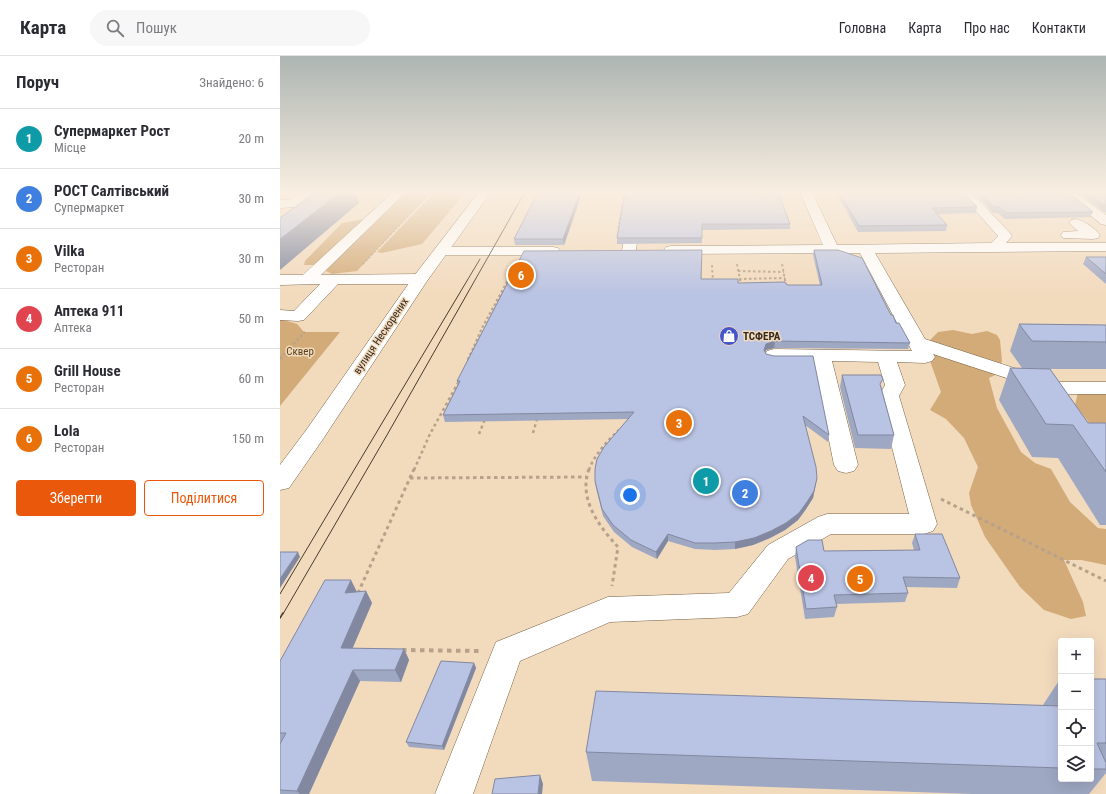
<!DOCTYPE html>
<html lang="uk">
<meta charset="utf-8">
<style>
body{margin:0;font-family:"Roboto Condensed",sans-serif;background:#f7f7f7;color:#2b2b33}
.controls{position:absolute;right:12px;bottom:12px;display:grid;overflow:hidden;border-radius:4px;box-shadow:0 4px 16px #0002}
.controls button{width:36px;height:36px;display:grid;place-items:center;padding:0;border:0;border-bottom:1px solid #e1e1e2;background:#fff;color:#2b2b33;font:20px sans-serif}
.you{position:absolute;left:350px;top:439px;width:14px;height:14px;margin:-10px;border:3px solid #fff;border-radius:50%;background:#1a73e8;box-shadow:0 0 0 6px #1a73e833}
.badge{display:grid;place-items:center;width:26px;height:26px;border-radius:50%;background:#ea580c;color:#fff;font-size:13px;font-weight:700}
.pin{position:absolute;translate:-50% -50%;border:2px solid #fff;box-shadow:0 1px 4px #0006}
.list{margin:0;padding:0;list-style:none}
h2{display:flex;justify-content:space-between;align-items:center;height:52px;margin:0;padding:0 16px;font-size:17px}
h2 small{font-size:13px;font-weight:400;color:#7c7c81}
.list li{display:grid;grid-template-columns:26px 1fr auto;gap:12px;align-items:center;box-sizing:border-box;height:60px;padding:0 16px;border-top:1px solid #e1e1e2}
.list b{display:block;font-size:15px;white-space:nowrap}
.list p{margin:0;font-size:13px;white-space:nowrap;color:#7c7c81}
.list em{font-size:13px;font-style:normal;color:#7c7c81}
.actions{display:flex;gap:8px;padding:12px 16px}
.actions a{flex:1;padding:9px 0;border:1px solid #ea580c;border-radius:4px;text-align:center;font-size:14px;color:#ea580c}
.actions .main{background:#ea580c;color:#fff}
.icon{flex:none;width:22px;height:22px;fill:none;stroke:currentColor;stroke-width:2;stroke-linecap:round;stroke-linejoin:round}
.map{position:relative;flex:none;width:826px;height:738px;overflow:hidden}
header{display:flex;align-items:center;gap:24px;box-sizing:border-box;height:56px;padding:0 20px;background:#fff;border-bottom:1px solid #e1e1e2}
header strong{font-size:19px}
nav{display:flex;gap:22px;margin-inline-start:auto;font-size:14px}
.search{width:280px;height:36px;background:#f7f7f7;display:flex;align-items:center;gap:10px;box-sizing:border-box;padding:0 14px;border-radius:22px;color:#7c7c81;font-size:15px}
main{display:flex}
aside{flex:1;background:#fff}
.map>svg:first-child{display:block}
.green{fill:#d3ab78}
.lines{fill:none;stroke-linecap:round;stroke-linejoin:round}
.minor-casing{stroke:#766247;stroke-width:1}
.major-casing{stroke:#766247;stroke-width:1}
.path-far4{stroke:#b6a28b;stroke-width:1.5;stroke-dasharray:2 2;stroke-linecap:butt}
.path-far3{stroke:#b6a28b;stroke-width:2;stroke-dasharray:2.5 2.5;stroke-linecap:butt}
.path-far2{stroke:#b6a28b;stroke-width:2.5;stroke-dasharray:3 3;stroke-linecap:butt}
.path-far1{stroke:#b6a28b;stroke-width:3;stroke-dasharray:3.5 3.5;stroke-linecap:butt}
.path{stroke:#b6a28b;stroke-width:4;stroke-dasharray:4.5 4.5;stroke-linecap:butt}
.minor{fill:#fff;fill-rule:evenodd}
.major{fill:#fff;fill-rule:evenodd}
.tram-far1{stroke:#463b2e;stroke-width:1}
.tram{stroke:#463b2e;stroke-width:1.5}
.wall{fill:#9fa8c3}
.shaded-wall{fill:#82889f}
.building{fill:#b9c3e3;stroke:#82889f}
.labels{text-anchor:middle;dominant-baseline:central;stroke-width:3;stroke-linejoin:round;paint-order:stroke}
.street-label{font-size:11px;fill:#32291e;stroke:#f2dabd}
.poi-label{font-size:11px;font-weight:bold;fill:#32291e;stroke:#f2dabd;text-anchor:start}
.park-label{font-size:11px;fill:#593f1b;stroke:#f2dabd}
</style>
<header>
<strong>Карта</strong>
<div class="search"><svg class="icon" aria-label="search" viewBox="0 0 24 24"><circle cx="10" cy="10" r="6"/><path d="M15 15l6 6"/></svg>Пошук</div>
<nav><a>Головна</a><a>Карта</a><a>Про нас</a><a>Контакти</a></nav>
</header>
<main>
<aside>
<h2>Поруч<small>Знайдено: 6</small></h2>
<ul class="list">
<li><span class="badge" style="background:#0f9aa8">1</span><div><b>Супермаркет Рост</b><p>Місце</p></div><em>20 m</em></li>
<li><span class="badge" style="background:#3f7fe0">2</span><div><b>РОСТ Салтівський</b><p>Супермаркет</p></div><em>30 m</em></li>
<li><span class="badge" style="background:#e8710a">3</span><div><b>Vilka</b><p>Ресторан</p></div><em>30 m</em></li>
<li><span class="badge" style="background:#e0444e">4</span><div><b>Аптека 911</b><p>Аптека</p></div><em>50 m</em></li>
<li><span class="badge" style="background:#e8710a">5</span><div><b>Grill House</b><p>Ресторан</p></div><em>60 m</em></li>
<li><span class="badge" style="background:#e8710a">6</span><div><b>Lola</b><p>Ресторан</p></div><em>150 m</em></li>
</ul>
<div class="actions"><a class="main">Зберегти</a><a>Поділитися</a></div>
</aside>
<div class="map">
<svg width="826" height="738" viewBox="0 0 826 738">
<rect width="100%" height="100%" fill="#f2dabd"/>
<!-- green -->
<g class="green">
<polygon points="124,136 151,136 77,215 52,218 34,209 24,209 25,205 62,167 96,161 107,156"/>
<polygon points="155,136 186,136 142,188 102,197 97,196"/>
<polygon points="0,263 17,268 24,276 60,276 0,350"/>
<polygon points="673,274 692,278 707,275 717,279 720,284 722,305 717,318 709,322 717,352 741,396 755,407 771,413 790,446 818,472 826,473 826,509 801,504 784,504 803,546 806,560 791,563 764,554 740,531 705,481 691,449 689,437 698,411 684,382 666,363 650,354 661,336 650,305 649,285 658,276"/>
<polygon points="826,335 826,388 795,349 798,336"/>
</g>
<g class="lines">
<defs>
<g id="minor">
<polygon points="21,136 35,136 16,151 0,152 0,144 9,144"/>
<polygon points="113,136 126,136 41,219 140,218 146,220 148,223 146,226 140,228 58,228 24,264 18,265 0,264 0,254 14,255 40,228 0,229 0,219 23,219"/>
<polygon points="520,136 532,136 557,189 711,187 718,180 679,136 691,136 730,177 732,180 726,187 826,187 826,195 595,197 645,283 777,326 826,326 826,338 775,338 653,298 655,301 652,305 645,307 617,306 625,329 619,340 657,468 653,475 644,478 551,478 508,503 468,558 457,561 330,566 240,605 193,738 155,738 216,586 328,541 449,537 488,489 538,461 547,458 629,458 599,340 605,329 598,306 552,305 578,409 574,415 566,417 558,415 554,409 533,305 494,305 487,303 485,299 487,295 494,293 632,295 580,197 391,198 386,197 384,194 386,191 391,190 543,189"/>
<polygon points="782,136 795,136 826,159 826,169 821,168"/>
<path d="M796,163C804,165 815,172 820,179L818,182L813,183L783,182L781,179L783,176L798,175L789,167L791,164Z"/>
<polygon points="351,178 381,179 383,182 381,185 357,186 356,195 354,198 349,199 344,198 342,195 344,182 346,179"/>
<polygon points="162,191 273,191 278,192 280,195 278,198 273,199 162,199 157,198 155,195 157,192"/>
</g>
<polygon id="major" points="199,136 211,136 147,225 43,383 9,432 0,434 0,409 27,373 134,220"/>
</defs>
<!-- minor casing -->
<use href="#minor" class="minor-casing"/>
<!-- major casing -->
<use href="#major" class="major-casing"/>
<!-- path-far4 -->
<g class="path-far4">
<polyline points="332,136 331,138 344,138"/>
<polyline points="309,139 310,136"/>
<polyline points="338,172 340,163 342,162 340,162 344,138 348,138"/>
<polyline points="83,208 151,136"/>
</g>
<!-- path-far3 -->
<g class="path-far3">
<polyline points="457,208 461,229"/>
<polyline points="502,208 506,229"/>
<polyline points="432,209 433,226"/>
<polyline points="458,215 504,216"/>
<polyline points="459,223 505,222"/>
<polyline points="3,299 25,276"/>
<polyline points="190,299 202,272 236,209"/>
</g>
<!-- path-far2 -->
<g class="path-far2">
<polyline points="0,303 4,298"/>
<polyline points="188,304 190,298"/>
<polyline points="253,377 257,363"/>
<polyline points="199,378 205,363"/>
<polyline points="134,414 150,378 179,325"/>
<path d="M309,414C314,399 328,384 339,374"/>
</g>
<!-- path-far1 -->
<g class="path-far1">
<path d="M309,413C298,443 319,470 338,491L332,530"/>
<polyline points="130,422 306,421"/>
<polyline points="661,443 826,525"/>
<polyline points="78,537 134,413"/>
</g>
<!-- path -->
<polyline class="path" points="122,594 201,595"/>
<!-- minor -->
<use href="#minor" class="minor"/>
<!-- major -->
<use href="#major" class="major"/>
<!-- tram-far1 -->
<g class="tram-far1">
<polyline points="0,538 200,203"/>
<polyline points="3,558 107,379 245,136"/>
</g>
<!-- tram -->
<polyline class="tram" points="0,562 3,557"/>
</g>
<!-- wall -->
<g class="wall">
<polygon points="268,136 305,136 303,140 301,140 284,189 235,189 234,183"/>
<polygon points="556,136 683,136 697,151 696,157 657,158 667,169 666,175 578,176"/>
<polygon points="693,136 788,136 813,156 810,161 725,163 718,157 713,157"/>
<polygon points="797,136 826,136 826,157"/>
<polygon points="391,137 510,168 510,173 422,174 422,187 337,188 337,182"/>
<polygon points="534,194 611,259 630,287 628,293 494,292 486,294 485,296 486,298 549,379 548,386 525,369 537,422 533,442 526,453 518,464 505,474 490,482 473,489 455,493 435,494 415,493 388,485 377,503 352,491 334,476 323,460 316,432 315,425 348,363 165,366 163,359 178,328 177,325 421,223 458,227 507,229 540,229 533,199"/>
<polygon points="806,201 826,201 826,228 803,208"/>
<polygon points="739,268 826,269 826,313 770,313 808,367 826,367 826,469 820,469 778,402 752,401 719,344 730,312 742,312 730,295"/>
<polygon points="562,319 601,330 614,379 611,393 575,392 560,331"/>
<polygon points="635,478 680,522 677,532 626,531 628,537 625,546 556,548 557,551 554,561 525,563 515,501 516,491 544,495 634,494 632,487"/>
<polygon points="86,535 92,547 72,592 124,593 129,604 121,626 80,625 29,738 0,738 0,605 77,536"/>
<polygon points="194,607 196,612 164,694 129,691 126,686"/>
<polygon points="780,623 781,623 781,723 811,723 811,623 826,623 826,717 809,738 693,738 312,725 306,696 763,649"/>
</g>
<!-- shaded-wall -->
<g class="shaded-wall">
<polygon points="61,136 76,136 79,147 0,214 0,183"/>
<polygon points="300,136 301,136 301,140 284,189 283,183"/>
<polygon points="495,285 494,292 486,294 484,300 484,294 486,288"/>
<polygon points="537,422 533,442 526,453 518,464 505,474 490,482 473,489 455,493 455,486"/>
<polygon points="388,478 388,485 377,503 376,496"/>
<polygon points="18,496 20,501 0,532 0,523"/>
<polygon points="71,524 77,536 65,537"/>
<polygon points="86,535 92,547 68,603 61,592"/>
<polygon points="124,593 129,604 121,626 115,614"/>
<polygon points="194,607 196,612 164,694 162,690"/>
<polygon points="73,614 80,625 29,738 20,738 17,735"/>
<polygon points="260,719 263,728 262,738 258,738"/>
</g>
<!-- building -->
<g class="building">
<polygon points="36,136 61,136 0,183 0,162"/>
<polygon points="258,136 300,136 283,183 234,183"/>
<polygon points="345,136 391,136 391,137 400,137 401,136 498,136 510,168 422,168 422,182 337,182"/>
<polygon points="559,136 683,136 697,151 652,152 667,169 579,170"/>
<polygon points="699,136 788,136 813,156 727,157 719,151 714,151"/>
<polygon points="806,136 826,136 826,150"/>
<polygon points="422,194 421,223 458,223 458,227 505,226 507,229 542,229 534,194 558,194 582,202 611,259 613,259 616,267 619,267 630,287 495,285 486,288 484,294 486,298 494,300 533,300 549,379 523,360 536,411 537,422 534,435 527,446 519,457 506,467 491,475 474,482 455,486 435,487 415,487 388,478 376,496 351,484 333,469 322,453 315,425 315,413 317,403 324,391 354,356 163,359 180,325 177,325 244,195"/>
<polygon points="806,201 826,201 826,218"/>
<polygon points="739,268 826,269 826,286 752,285"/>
<polygon points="730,312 770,313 808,367 826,367 826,416 793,369 766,368"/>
<polygon points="562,319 601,319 603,323 600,328 614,379 578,379"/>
<polygon points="635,478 662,478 680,522 623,521 628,537 554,539 557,551 526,553 516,491 528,484 542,484 544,495 640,494"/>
<polygon points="0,496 18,496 0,523"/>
<polygon points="45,524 71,524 65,537 86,535 61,592 124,593 115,614 73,614 17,735 0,734 0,688 6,677 0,677 0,605"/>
<polygon points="161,605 194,607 162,690 126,686"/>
<polygon points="811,623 826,623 826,687 817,687 826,707 826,713 811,713"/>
<polygon points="316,635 781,650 781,712 306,696"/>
<polygon points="260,719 258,738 212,738 215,723"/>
</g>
<!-- sky -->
<linearGradient id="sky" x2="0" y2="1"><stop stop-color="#adb5b2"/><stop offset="0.57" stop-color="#f9eee1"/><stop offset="1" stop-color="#f9eee1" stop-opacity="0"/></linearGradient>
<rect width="826" height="239" fill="url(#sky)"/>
<!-- icons -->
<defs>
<symbol id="shop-disc" viewBox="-11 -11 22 22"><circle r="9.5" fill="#4555ca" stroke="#f2dabd"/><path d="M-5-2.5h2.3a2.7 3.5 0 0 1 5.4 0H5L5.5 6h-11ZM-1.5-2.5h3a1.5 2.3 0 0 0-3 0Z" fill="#fff"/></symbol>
</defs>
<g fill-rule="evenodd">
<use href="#shop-disc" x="438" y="269" width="22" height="22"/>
</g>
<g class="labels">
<!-- street labels -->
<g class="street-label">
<text transform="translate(101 280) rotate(-56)">вулиця Нескорених</text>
</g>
<!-- poi labels -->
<g class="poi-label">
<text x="463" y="280">ТСФЕРА</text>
</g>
<!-- park labels -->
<g class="park-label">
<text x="20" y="295">Сквер</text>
</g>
</g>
</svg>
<div class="controls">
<button>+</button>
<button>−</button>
<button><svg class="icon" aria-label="locate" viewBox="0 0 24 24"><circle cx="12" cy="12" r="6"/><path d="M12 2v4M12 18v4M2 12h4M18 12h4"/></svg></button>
<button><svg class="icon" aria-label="layers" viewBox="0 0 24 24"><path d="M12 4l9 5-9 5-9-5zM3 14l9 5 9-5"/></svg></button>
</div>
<div class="you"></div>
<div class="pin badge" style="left:426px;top:425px;background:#0f9aa8">1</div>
<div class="pin badge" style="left:465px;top:437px;background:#3f7fe0">2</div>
<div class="pin badge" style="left:399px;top:367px;background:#e8710a">3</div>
<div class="pin badge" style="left:531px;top:522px;background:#e0444e">4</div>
<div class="pin badge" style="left:580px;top:523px;background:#e8710a">5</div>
<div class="pin badge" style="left:241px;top:219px;background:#e8710a">6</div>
</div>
</main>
